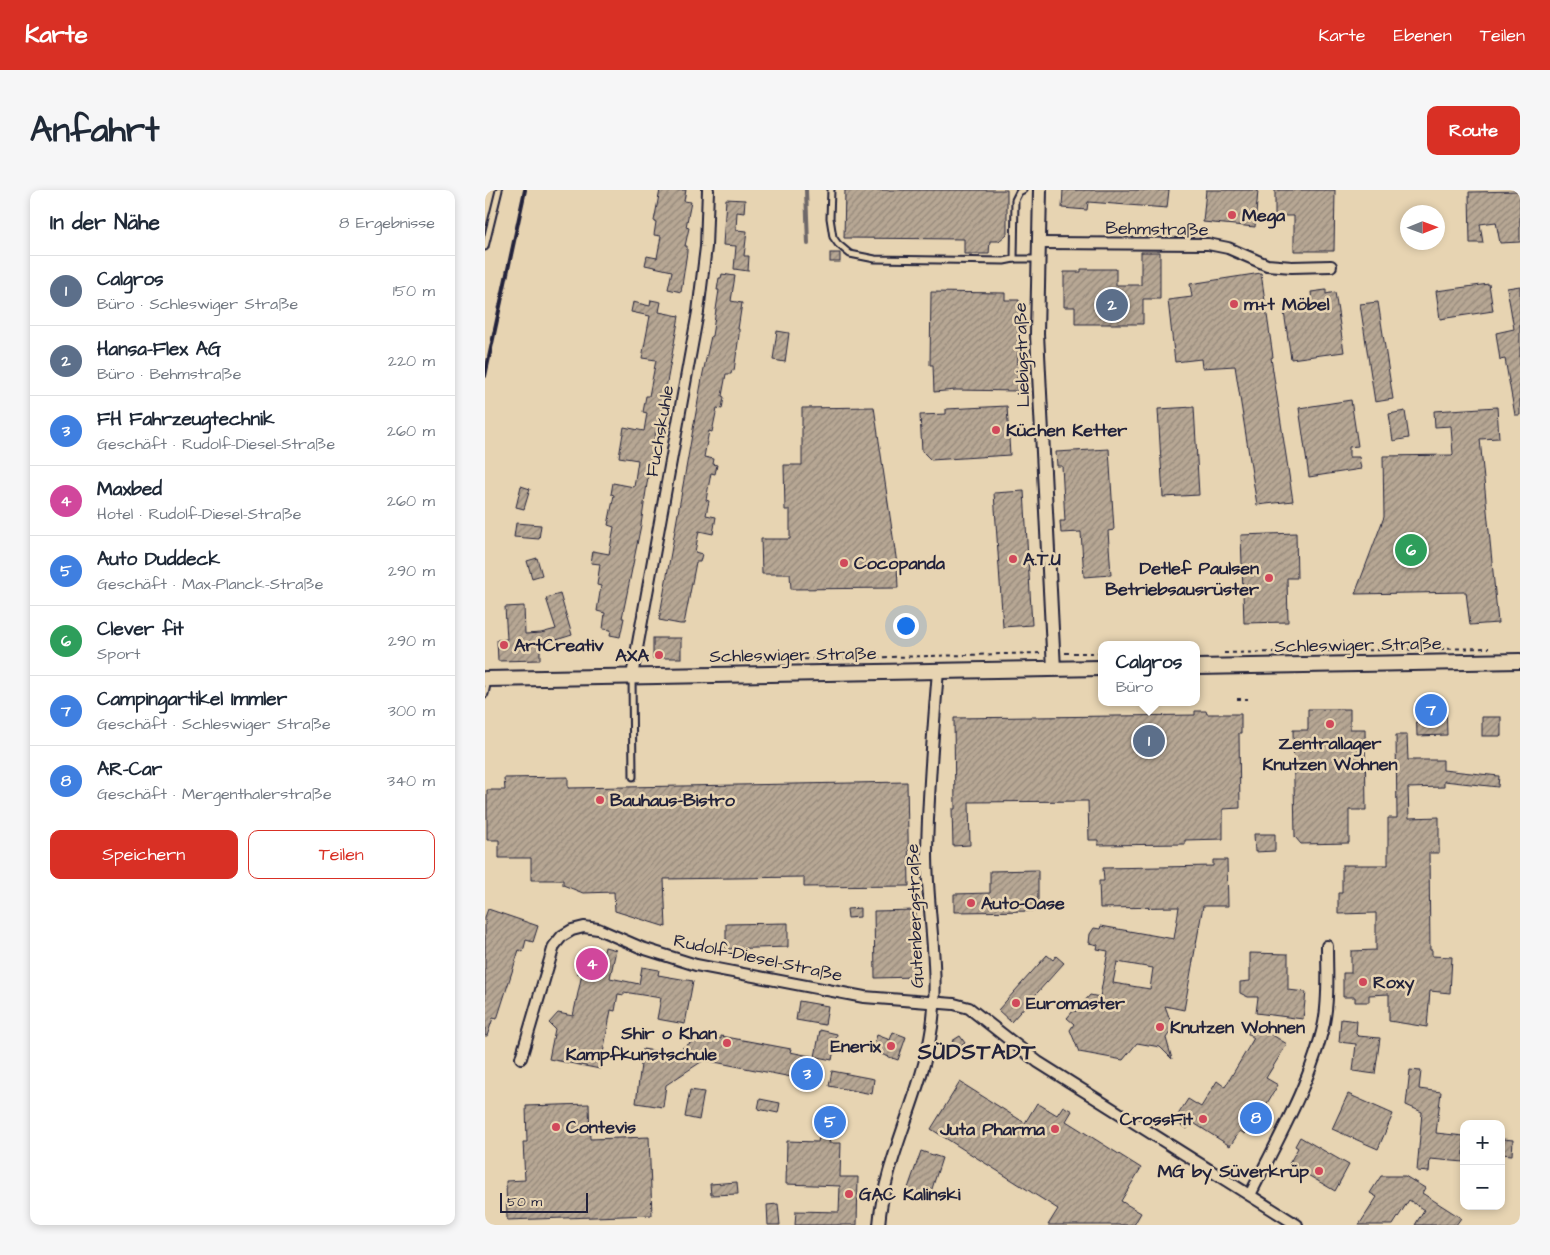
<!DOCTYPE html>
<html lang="de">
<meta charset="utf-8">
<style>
body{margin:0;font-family:"Architects Daughter",sans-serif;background:#f6f6f7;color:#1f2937}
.controls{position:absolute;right:15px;bottom:15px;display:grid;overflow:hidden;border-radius:10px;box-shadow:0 2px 8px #0003}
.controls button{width:45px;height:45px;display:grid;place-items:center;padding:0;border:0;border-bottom:1px solid #e0e1e3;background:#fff;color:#1f2937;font:25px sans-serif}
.compass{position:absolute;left:915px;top:15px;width:45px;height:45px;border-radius:50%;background:#fff;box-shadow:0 2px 8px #0003;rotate:89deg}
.scale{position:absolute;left:15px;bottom:12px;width:88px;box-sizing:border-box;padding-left:5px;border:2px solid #22223b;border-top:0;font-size:14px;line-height:18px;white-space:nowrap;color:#22223b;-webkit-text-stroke:4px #e7d4b2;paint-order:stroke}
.you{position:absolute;left:420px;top:435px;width:18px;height:18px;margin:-12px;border:4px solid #fff;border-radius:50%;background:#1a73e8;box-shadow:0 0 0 8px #1a73e833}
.badge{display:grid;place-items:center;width:32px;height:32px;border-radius:50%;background:#d93025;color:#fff;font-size:16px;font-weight:700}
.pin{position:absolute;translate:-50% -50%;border:2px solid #fff;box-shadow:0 1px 5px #0006}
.popup{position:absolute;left:613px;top:451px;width:102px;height:65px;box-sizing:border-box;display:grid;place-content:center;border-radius:10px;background:#fff;filter:drop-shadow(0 1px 4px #0005);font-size:16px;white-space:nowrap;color:#747a83}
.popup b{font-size:19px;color:#1f2937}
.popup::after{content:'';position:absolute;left:50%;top:100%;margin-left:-10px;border:10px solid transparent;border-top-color:#fff}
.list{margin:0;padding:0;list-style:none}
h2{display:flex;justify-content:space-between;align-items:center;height:65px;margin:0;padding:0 20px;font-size:21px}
h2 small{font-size:16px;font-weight:400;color:#747a83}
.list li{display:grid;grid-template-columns:32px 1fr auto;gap:15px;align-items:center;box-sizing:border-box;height:70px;padding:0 20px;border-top:1px solid #e0e1e3}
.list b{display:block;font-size:19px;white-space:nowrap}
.list p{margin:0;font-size:16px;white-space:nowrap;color:#747a83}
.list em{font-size:16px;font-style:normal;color:#747a83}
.actions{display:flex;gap:10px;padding:15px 20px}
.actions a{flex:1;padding:11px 0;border:1px solid #d93025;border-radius:10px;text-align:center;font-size:18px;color:#d93025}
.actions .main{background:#d93025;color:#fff}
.map{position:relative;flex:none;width:1035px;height:1035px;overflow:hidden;border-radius:10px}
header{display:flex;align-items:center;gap:30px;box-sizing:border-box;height:70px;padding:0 25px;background:#d93025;color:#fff}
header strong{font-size:24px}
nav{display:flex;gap:28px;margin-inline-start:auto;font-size:18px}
.intro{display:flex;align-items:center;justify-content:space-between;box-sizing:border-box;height:120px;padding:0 30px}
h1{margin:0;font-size:35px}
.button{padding:12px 22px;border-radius:10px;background:#d93025;color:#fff;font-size:18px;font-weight:700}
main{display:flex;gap:30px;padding:0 30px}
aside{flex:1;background:#fff;border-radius:10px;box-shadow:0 2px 8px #0003}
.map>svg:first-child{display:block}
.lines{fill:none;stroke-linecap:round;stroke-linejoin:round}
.stream{stroke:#6e6769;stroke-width:4}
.building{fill:url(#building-hatch);stroke:#22223b;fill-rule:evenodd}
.service-casing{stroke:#22223b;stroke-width:9}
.minor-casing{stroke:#22223b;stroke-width:14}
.tertiary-casing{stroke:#22223b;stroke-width:16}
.secondary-casing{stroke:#22223b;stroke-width:18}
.path{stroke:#22223b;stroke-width:2;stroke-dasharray:4 4;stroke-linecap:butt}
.service{stroke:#e7d4b2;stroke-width:5}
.minor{stroke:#e7d4b2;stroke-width:10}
.tertiary{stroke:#e7d4b2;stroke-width:12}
.secondary{stroke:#e7d4b2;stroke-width:14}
.rail{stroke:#22223b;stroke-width:4}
.poi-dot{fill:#d1495b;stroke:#e7d4b2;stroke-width:2}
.labels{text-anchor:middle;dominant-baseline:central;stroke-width:5;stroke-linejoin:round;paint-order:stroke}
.poi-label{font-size:18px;font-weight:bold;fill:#22223b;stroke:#e7d4b2;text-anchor:start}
.street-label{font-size:18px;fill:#22223b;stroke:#e7d4b2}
.district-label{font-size:22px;font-weight:bold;letter-spacing:1px;fill:#22223b;stroke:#e7d4b2}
</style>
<header>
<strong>Karte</strong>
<nav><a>Karte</a><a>Ebenen</a><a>Teilen</a></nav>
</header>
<div class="intro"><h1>Anfahrt</h1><a class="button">Route</a></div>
<main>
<aside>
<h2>In der Nähe<small>8 Ergebnisse</small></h2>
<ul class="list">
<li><span class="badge" style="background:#5c6f8a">1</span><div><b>Calgros</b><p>Büro · Schleswiger Straße</p></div><em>150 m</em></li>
<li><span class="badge" style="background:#5c6f8a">2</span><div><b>Hansa-Flex AG</b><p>Büro · Behmstraße</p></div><em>220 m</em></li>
<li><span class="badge" style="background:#3f7fe0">3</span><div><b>FH Fahrzeugtechnik</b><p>Geschäft · Rudolf-Diesel-Straße</p></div><em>260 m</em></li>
<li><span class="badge" style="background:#d1479c">4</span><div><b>Maxbed</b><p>Hotel · Rudolf-Diesel-Straße</p></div><em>260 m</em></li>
<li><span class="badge" style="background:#3f7fe0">5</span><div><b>Auto Duddeck</b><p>Geschäft · Max-Planck-Straße</p></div><em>290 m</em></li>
<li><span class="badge" style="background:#2e9e5b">6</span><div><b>Clever fit</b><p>Sport</p></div><em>290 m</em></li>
<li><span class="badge" style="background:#3f7fe0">7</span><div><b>Campingartikel Immler</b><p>Geschäft · Schleswiger Straße</p></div><em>300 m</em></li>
<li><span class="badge" style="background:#3f7fe0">8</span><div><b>AR-Car</b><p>Geschäft · Mergenthalerstraße</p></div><em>340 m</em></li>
</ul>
<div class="actions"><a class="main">Speichern</a><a>Teilen</a></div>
</aside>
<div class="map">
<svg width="1035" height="1035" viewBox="0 0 1035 1035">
<defs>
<pattern id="building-hatch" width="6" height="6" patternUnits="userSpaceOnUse" patternTransform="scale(1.25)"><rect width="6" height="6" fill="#b7a794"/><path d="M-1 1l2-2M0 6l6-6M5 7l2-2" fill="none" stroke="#94887a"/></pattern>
</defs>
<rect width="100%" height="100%" fill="#e7d4b2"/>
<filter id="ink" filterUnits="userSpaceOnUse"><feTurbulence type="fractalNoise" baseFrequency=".02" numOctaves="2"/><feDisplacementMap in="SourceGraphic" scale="10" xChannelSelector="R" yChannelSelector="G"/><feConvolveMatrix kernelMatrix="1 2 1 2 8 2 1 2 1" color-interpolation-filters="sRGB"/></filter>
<g filter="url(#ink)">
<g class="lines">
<!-- stream -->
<polyline class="stream" points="321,0 323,54"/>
</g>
<!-- building -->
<g class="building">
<polygon points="175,0 201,0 199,11 206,12 201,37 204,38 200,56 202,56 202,62 196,102 183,99 187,81 160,75 162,66 172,68 176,46 169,45 171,32 169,31"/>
<polygon points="360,0 522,0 522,44 514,51 505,51 504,64 479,64 479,49 359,48"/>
<polygon points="578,0 684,0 682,18 603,12 602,20 577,18"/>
<polygon points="721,0 773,0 770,37 718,32"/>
<polygon points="790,0 850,0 849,61 809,61 809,26 790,26"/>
<polygon points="1035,1 1035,52 1015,53 1011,32 995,34 998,53 985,53 984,2"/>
<polygon points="241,9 260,10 259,23 252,22 251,40 262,41 259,66 264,66 263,81 249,79 251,56 238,55"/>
<polygon points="656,62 675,62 675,109 658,109 658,134 590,134 590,117 579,117 579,82 596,82 596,79 631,79 631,95 656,95"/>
<rect x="345" y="63" width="10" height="9"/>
<polygon points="776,83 788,167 786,168 808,311 772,315 750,176 717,178 716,169 690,172 683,110 707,107 705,94"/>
<polygon points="237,84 250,86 246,111 257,113 253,139 254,139 254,145 249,181 247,180 246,184 241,184 237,206 239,207 237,219 232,218 227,242 224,241 219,267 229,269 228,274 232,275 230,284 226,283 221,310 224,311 221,325 231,327 228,344 214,341 210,362 217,364 215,372 211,372 199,434 195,434 174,430 218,183 226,146 227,146 234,100 232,100 234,88 236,88"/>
<polygon points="1004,94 1008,121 955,129 951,101"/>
<polygon points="1035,96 1035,225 1030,225 1020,169 1015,170 1011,143 1029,139 1022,98"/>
<polygon points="841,100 841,104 850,102 859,162 806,169 798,115 827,111 826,102"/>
<polygon points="446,102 520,103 520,110 534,110 532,201 471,200 449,202 448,175 445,175"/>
<polygon points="166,110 176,112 174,122 194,126 179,209 176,225 174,225 165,273 156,335 137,428 139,428 135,447 125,445 126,440 118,439 120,423 112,421 116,396 112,395 115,374 106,373 108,361 124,364 129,337 123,335 129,305 126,304 128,293 149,297 153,270 134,267 139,237 159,241 162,223 158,222 161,206 164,206 171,170 157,168 165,126 146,122 148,112 165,116"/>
<polygon points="893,112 908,209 890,212 875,114"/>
<polygon points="292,141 304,143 300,172 288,170"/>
<polygon points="866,210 873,256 864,257 864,267 874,267 876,279 824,287 814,218"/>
<polygon points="522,216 525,265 446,270 437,261 435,225 461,224 461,219"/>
<polygon points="389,217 412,374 413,398 306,399 305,384 277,384 276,349 305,349 305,320 300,320 299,275 317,275 317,218"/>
<polygon points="709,217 714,305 678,307 673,219"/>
<polygon points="1012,217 1014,248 995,249 1013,433 985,435 981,402 870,404 899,327 898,266 967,265 968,264 966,236 950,237 949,221"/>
<polygon points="920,221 924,248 908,251 904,224"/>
<polygon points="624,259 629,340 623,341 626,385 599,387 596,342 576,343 575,331 580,331 577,276 572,276 571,262"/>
<polygon points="36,296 45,299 39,319 31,317"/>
<polygon points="539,301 547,435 518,437 509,303"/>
<polygon points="31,333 56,335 54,349 29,347"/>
<polygon points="811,343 812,388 802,388 803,432 759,433 756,345"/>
<polygon points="52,368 57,385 47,388 42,371"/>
<polygon points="75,404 87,445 55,455 55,470 13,471 12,450 22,449 20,417 39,416 40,444 56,443 71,439 61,408"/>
<rect x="168" y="448" width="28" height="20"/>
<polygon points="931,511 961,511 962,545 932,546"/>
<polygon points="823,519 865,519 865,539 880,539 881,620 864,620 864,653 816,654 810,647 808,540 823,540"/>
<polygon points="710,521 721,521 722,524 756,524 756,543 754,543 755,618 738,619 738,649 700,650 700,654 613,655 613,650 604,650 603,611 484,612 485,655 468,656 467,619 470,619 469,528 710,525"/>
<rect x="997" y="527" width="19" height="19"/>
<polygon points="911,545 922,545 923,570 958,570 958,580 1014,586 1013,597 959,591 959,597 923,598 924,628 954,627 954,663 944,663 945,760 947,760 947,766 967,767 965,803 945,801 942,837 904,831 904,804 884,805 884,812 870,812 870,807 858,807 858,783 866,783 866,761 891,760 891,723 853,724 853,703 857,703 857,675 903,675 903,628 912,628"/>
<polygon points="83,587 83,598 422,592 424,696 319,697 319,687 179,689 181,737 130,721 129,702 98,703 78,695 78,690 46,690 46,668 14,668 14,650 2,650 2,600 20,600 19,588"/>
<polygon points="769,644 790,644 790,661 770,662"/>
<path d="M728,670H742L743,716H718L699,820L680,816L688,838L681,848L687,869L675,857L652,853L638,870L594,862L585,840L589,834L582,828L589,820L590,822L605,805L615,807L623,761L612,759L613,755L604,753L605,744L609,738L615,739L616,736L689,749L694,717L615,718L614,691H619L618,678L728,676ZM632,772L668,778L665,799L628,793Z"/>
<polygon points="553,680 553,721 469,722 469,704 505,703 505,681"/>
<polygon points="375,718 375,727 363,728 362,719"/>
<polygon points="3,719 53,736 48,752 41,750 38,762 34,760 12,829 8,828 2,846 0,846 0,727"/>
<polygon points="431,720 432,787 390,788 389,721"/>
<polygon points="303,733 303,757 241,759 241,734"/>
<polygon points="120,757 131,760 125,788 154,794 157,777 174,780 173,785 208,791 200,834 172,829 176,808 139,802 139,805 133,804 130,821 126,820 115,879 64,869 70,839 64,833 73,823 88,826 97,784 92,783 96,765 117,770"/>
<polygon points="765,763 803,764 803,800 821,802 818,829 771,823 773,807 763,807 755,803 755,792 765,791"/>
<polygon points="562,765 568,770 571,766 579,773 526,832 513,820"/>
<polygon points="314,811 343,816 340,835 311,830"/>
<polygon points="856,829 872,831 871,844 873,846 895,848 890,884 868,881 871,854 854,852"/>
<polygon points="768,833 802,854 781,888 793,895 778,920 786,925 774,943 765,937 760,944 755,941 745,956 707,932 702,939 689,931 703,909 716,917 732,891 740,897 769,848 762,843"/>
<polygon points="335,840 352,844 347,870 332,867 327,891 219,870 181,895 178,917 151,913 158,859 170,861 170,865 183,867 218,845 236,849 236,846 306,859 305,862 330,867"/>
<polygon points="408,842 421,847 413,870 387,861 392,845 405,850"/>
<polygon points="475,846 480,853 472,858 467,851"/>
<polygon points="925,880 936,881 934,899 956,902 951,943 979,946 979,972 945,969 944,982 932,981 937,922 921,915"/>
<polygon points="347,881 389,889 387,904 344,896"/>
<polygon points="475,892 540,933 552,913 572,925 578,916 587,921 581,931 656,978 636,1011 656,1023 649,1035 563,1035 573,1019 446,939"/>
<polygon points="205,900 219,902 214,930 200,927"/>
<polygon points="863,904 908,924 893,959 847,939"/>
<polygon points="275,909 295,913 293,923 273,919"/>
<polygon points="104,914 105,949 164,947 167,1025 22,1030 21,991 40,990 38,952 42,952 41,916"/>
<polygon points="339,923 350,925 344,953 356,953 355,987 373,987 372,1035 310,1035 311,1021 354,1022 355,996 301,994 302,951 333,952"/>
<polygon points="815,947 864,975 850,1001 804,974 813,958 810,956"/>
<polygon points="1018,949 1028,950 1027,965 1016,964"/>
<polygon points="436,961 457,968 443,1011 421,1004"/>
<polygon points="896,986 920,986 940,998 937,1003 976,1028 971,1035 930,1035 939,1020 924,1010 908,1035 874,1035 892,1007 885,1003"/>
<polygon points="252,992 253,1004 226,1005 225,994"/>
<polygon points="293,1014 295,1035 283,1035 282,1015"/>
</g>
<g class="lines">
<defs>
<g id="service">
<polyline points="346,0 345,28 348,47 353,54 365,64 390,69 519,71 529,69"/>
<polyline points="538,0 534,2 530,10 529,69 552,69"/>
<polyline points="0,57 14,0"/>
<polyline points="147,487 148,587"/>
<polyline points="0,504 3,490"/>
</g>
<g id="minor">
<polyline points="553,53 723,54 743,58 782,75 807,77 846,76"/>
<polyline points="147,486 213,122 221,57 223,0"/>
<polyline points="36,868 69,756 77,746 87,740 99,737 113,739 157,758 211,775 379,807 469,814 484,818 553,872 812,1035"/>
<path d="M765,1005C791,953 827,890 839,833C844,808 842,781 842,756"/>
<path d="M394,1035C399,969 437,905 447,837C455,779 442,721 442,663C443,602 448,541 453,481"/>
</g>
<polyline id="tertiary" points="555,0 552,144 569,479"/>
<g id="secondary">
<polyline points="712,477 1035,471"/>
<polyline points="0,489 616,478"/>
</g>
</defs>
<!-- service casing -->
<use href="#service" class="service-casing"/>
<!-- minor casing -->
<use href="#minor" class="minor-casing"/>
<!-- tertiary casing -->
<use href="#tertiary" class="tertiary-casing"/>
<!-- secondary casing -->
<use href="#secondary" class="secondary-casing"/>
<!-- path -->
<g class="path">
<polyline points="580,463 616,463"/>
<polyline points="739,463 1004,458"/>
<polyline points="255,471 557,463"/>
<polyline points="752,509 763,509"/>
</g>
<!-- service -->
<use href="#service" class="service"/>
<!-- minor -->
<use href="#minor" class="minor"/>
<!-- tertiary -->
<use href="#tertiary" class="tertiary"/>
<!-- secondary -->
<use href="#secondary" class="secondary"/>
<!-- rail -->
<polyline class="rail" points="0,186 40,0"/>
</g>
</g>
<!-- markers -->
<g class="poi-dot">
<circle cx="747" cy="25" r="5"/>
<circle cx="749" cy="114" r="5"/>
<circle cx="511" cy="240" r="5"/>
<circle cx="528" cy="369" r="5"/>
<circle cx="359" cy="373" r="5"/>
<circle cx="784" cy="388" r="5"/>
<circle cx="19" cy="455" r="5"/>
<circle cx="174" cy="465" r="5"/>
<circle cx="845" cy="534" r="5"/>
<circle cx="115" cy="610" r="5"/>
<circle cx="486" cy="713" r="5"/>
<circle cx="878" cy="792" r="5"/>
<circle cx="531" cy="813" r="5"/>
<circle cx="675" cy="837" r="5"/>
<circle cx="242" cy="853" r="5"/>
<circle cx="406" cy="856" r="5"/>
<circle cx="718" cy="929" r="5"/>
<circle cx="71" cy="937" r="5"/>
<circle cx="570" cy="939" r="5"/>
<circle cx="834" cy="981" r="5"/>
<circle cx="364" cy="1004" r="5"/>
</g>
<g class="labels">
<!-- poi labels -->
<g class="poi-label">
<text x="757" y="25">Mega</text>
<text x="759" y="114">m+t Möbel</text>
<text x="521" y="240">Küchen Ketter</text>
<text x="538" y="369">A.T.U</text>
<text x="369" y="373">Cocopanda</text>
<text x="774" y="378" text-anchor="end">Detlef Paulsen<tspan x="774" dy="21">Betriebsausrüster</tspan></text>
<text x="29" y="455">ArtCreativ</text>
<text x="164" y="465" text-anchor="end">AXA</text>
<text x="845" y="553" text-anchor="middle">Zentrallager<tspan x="845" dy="21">Knutzen Wohnen</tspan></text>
<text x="125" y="610">Bauhaus-Bistro</text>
<text x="496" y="713">Auto-Oase</text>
<text x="888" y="792">Roxy</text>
<text x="541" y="813">Euromaster</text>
<text x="685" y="837">Knutzen Wohnen</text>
<text x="232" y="843" text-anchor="end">Shir o Khan<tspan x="232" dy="21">Kampfkunstschule</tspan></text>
<text x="396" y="856" text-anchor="end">Enerix</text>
<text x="708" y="929" text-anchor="end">CrossFit</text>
<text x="81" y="937">Contevis</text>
<text x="560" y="939" text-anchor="end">Juta Pharma</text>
<text x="824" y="981" text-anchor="end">MG by Süverkrüp</text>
<text x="374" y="1004">GAC Kalinski</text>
</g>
<!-- street labels -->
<g class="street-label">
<text transform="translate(672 39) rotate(1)">Behmstraße</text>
<text transform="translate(537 165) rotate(-92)">Liebigstraße</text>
<text transform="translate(175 241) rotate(-80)">Fuchskuhle</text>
<text transform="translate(873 455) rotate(-1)">Schleswiger Straße</text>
<text transform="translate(308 465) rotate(-1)">Schleswiger Straße</text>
<text transform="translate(430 726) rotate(-92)">Gutenbergstraße</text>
<text transform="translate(273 768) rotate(12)">Rudolf-Diesel-Straße</text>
</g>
<!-- district labels -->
<g class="district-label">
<text x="492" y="862">SÜDSTADT</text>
</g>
</g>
</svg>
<div class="controls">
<button>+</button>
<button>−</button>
</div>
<svg class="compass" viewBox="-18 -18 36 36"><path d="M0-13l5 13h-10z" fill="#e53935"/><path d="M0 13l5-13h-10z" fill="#747a83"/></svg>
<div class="scale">50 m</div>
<div class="you"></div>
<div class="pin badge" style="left:664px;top:551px;background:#5c6f8a">1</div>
<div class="popup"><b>Calgros</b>Büro</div>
<div class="pin badge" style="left:627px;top:115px;background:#5c6f8a">2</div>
<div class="pin badge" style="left:322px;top:884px;background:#3f7fe0">3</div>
<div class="pin badge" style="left:107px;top:774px;background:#d1479c">4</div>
<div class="pin badge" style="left:345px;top:932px;background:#3f7fe0">5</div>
<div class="pin badge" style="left:926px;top:360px;background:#2e9e5b">6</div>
<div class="pin badge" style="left:946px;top:520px;background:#3f7fe0">7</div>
<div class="pin badge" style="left:771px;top:928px;background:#3f7fe0">8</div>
</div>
</main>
